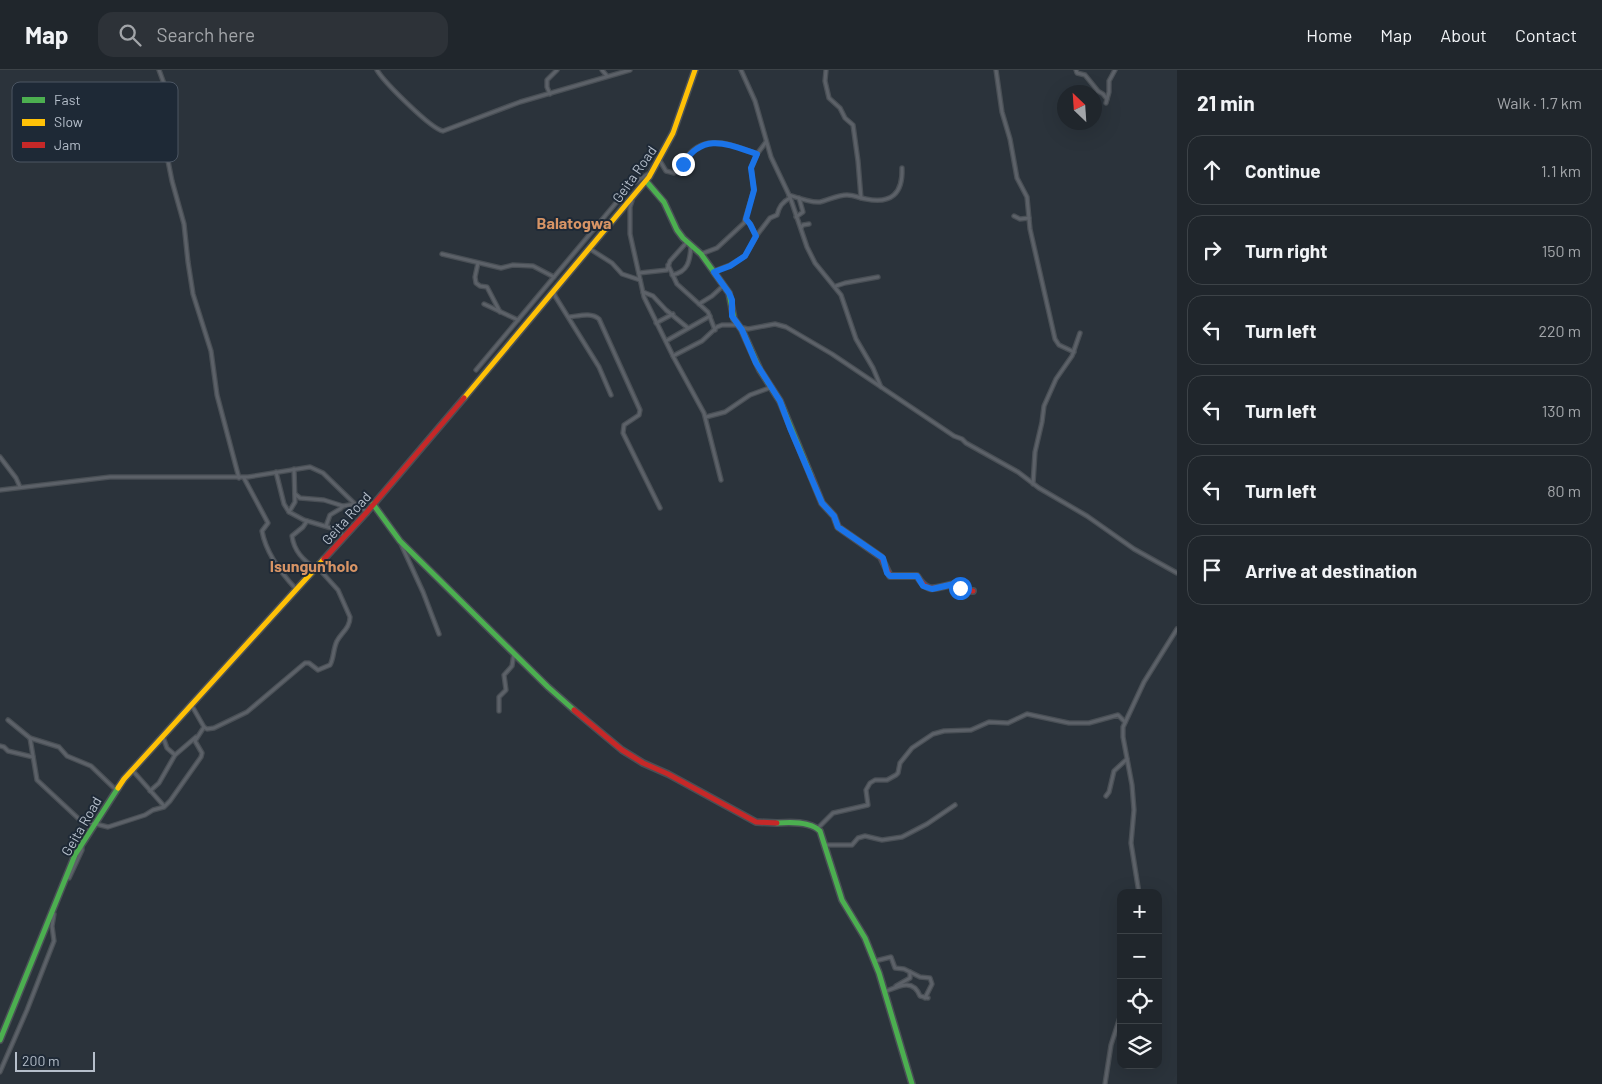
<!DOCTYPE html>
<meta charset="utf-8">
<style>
body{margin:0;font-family:Barlow,sans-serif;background:#2d3238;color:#f1f3f6}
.controls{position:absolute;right:15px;bottom:15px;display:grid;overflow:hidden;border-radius:10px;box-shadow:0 5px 20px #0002}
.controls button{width:45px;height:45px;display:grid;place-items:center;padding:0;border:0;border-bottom:1px solid #3d4348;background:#20262c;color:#f1f3f6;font:25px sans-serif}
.compass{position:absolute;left:1057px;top:15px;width:45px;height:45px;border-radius:50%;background:#20262c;box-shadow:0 5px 20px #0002;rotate:335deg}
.scale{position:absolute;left:15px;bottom:12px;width:80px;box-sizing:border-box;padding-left:5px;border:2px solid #b6bfcb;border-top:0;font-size:14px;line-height:18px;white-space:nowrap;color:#b6bfcb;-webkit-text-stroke:4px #1e2936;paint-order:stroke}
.stop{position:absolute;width:15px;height:15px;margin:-11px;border:4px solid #1a73e8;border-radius:50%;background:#fff}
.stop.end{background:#1a73e8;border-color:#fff;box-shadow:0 1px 5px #0008}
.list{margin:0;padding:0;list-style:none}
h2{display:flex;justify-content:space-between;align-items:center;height:65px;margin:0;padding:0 20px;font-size:21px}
h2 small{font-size:16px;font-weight:400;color:#a2a5a9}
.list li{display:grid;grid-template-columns:32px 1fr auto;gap:15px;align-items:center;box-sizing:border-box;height:70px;margin:0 10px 10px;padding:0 10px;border:1px solid #3d4348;border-radius:15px}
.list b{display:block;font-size:19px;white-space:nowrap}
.list em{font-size:16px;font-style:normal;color:#a2a5a9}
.icon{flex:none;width:28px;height:28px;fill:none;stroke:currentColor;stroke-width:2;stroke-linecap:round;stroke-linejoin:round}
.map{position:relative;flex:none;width:1177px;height:1014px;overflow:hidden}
header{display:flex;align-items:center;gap:30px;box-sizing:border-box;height:70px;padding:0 25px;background:#20262c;border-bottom:1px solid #3d4348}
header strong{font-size:24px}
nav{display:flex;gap:28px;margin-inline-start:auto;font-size:18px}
.search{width:350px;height:45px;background:#2d3238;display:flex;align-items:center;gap:12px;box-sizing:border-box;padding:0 18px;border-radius:15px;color:#a2a5a9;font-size:19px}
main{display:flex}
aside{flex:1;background:#20262c}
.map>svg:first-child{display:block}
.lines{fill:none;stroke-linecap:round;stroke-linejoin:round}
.street-casing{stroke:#494f55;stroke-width:5.5}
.fast-casing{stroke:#494f55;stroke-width:8}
.slow-casing{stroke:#494f55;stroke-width:8}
.jam-casing{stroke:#494f55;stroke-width:8}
.street{stroke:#5c6168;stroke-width:3}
.fast{stroke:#4caf50;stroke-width:5}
.slow{stroke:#ffc107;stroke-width:5}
.jam{stroke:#c62828;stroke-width:5}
.route{stroke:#1a73e8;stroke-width:6}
.labels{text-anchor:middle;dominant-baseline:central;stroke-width:4;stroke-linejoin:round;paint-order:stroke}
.street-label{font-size:14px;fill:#b6bfcb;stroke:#1e2936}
.quarter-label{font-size:16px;font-weight:bold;fill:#d79465;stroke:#1e2936}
.key{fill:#1e2936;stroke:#4c5663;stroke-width:1}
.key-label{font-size:14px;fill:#b6bfcb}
</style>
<header>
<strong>Map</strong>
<div class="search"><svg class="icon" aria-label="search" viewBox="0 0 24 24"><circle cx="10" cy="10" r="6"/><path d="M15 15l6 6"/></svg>Search here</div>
<nav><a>Home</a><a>Map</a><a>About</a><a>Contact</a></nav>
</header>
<main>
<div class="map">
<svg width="1177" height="1014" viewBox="0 0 1177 1014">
<rect width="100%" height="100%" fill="#2b333b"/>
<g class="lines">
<defs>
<g id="street">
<polyline points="159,0 166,19 169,36 166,81 172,111 184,154 188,192 193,224 211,281 217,325 239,408"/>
<path d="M377,0C384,12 431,59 443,61L520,32L630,0"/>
<polyline points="602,0 607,6"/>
<polyline points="741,0 755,31 771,87 790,127 807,177 815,193 841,225 856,269 873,298 881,317"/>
<polyline points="826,0 825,11 829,28 840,38 845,48 853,55 858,91 861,128"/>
<polyline points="996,0 1002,42 1010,69 1017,108 1027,127 1030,159 1055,269 1059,275 1074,282"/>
<polyline points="1076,0 1077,3 1085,5 1098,21 1103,24 1107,29"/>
<polyline points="550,24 547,17 547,10 557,0"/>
<polyline points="1106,33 1109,22 1109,11 1115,0"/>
<path d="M660,91L666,101L674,103C682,97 685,87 692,81C710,64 738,77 757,84"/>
<path d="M789,125C798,128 811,133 820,132C829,130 837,125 847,125C853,125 860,128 866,129C891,134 903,124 902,98"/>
<polyline points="632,131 630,137 630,164 644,227 674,288 704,343 721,410"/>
<polyline points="1014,146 1020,149 1029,148"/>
<polyline points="796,147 803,142 799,128"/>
<polyline points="746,149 751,155 756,166"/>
<polyline points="801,158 803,155 809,154"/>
<polyline points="590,179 612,193 622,204 640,210"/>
<polyline points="442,184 501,198 513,195 533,196 554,207"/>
<polyline points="701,184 717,178 744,153 754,120 751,98 757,84 766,72"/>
<polyline points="478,193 475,207 476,213 480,216 487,217 500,242"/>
<polyline points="668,195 677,214 708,242 715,260"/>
<path d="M714,201L730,195L745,186L757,165L770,148L777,145C779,137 782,132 790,128"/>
<polyline points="639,203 667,200 670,191 687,172"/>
<path d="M672,205C688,202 690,191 691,176"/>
<polyline points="836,216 845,213 878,207"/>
<polyline points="554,221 555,226 599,297 611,325"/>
<polyline points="643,222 653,226 666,240 688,258"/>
<polyline points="484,234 518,250"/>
<polyline points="699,234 712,226 724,215"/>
<path d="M569,247C579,246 591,242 599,249L640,340L639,345L624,355L623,363L660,438"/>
<polyline points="656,253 673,244"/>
<polyline points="740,257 748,259 775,254 786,257 832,284 954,366 962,369 966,373 1018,402 1039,418 1087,446 1134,479 1177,503"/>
<polyline points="666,271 710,246"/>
<polyline points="673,286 702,271 717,257 722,255 738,255"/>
<polyline points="476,300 631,115 648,104"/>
<polyline points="706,347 725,342 750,325 772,317"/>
<polyline points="0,387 16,408 20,417"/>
<polyline points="276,402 284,434 289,442 304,450 331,458 345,466"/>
<path d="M244,408L268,453L262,461C266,483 281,503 296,519"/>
<polyline points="1033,414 1035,382 1042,352 1044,336 1056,309 1072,286 1080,263"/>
<polyline points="0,420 110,407 248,407 310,397 323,403 356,435 367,442"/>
<polyline points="295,424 300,428 324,430 343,436 355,434"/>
<polyline points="289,442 295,432 294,399"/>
<path d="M307,451L303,457L292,466C294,481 303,490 315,498"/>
<polyline points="326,456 330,445 340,439 343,436"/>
<polyline points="401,474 423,522 439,564"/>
<path d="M192,636L204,657L207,659L214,658L247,642L305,593H309L318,600L330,595C334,588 333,579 337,571C342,562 350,558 350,547L338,520L319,499L318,496"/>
<polyline points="499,641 499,627 506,620 504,605 512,596 514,583"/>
<polyline points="8,650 30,668 59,677 67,686 91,696 116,720"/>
<polyline points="163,667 167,678 175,685"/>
<polyline points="30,668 37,710 80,750 108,757 145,745 153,740 164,737 170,731 201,687 202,683 195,671 204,657"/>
<polyline points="0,676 4,677 8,681 33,687"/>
<polyline points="134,699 133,701 164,736"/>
<polyline points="150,721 159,713 175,685 196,667"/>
<polyline points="1106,726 1109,722 1114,701 1127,689"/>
<polyline points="818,758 833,743 868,735 866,720 870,713 875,710 887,710 896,705 898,703 900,693 912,678 933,664 944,661 971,660 989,652 1008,653 1027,644 1069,653 1089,653 1118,645 1125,652"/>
<polyline points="826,775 852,775 858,768 865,766 882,770 902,767 927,754 955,735"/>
<polyline points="69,808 82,780 82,775"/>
<polyline points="1139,823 1131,773 1134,740 1132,715 1123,667 1123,657 1144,612 1177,559"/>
<polyline points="875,891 891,887 895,898 904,899 920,907 930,908 932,914 925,928"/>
<polyline points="896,916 910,908 910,902"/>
<path d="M884,922C899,916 913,908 920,926L928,928"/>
<polyline points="0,1002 27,940 54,871 52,856 54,844"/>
<polyline points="1105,1014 1111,975 1121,944"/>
</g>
<g id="fast">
<polyline points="646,111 664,132 677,160 683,168 701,184 729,223 734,249 742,260 760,300 780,331 811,406"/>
<polyline points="373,434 400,471 548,617 574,640"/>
<path d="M777,753C790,752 810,751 820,761L842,830L865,868L879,903L912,1014"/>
<polyline points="0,970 75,785 118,718"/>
</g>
<g id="slow">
<polyline points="464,328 649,107 673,63 695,0"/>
<polyline points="118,718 124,709 324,489"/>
</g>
<g id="jam">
<path d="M811,406L822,433L834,446L838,457L881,487L890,506H917C930,527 937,515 957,514L961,520L973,521"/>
<polyline points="324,489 367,442 464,328"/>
<polyline points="574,640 622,680 643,693 668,704 756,752 777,753"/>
</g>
</defs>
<!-- street casing -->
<use href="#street" class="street-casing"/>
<!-- fast casing -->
<use href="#fast" class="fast-casing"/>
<!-- slow casing -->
<use href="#slow" class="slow-casing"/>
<!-- jam casing -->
<use href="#jam" class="jam-casing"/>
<!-- street -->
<use href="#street" class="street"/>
<!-- fast -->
<use href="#fast" class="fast"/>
<!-- slow -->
<use href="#slow" class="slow"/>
<!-- jam -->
<use href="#jam" class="jam"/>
</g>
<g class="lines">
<!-- route -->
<path class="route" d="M683,94C703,62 727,74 757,84L751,98L754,120L746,149L750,154L756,166L745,186L730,196L714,202L729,223L732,230V246L742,260L756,293L780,331L790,358L822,433L834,446L838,457L883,488L887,503L890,506H917L923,516L932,519L954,514H957L960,518"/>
</g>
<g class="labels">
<!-- street labels -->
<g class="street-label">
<text transform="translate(634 104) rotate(-55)">Geita Road</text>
<text transform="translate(346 448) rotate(-48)">Geita Road</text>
<text transform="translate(81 756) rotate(-60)">Geita Road</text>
</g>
<!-- quarter labels -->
<g class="quarter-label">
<text x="574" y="152">Balatogwa</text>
<text x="314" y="495">Isungun'holo</text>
</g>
</g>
<!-- legend -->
<rect x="12" y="12" width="166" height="80" rx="8" class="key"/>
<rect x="22" y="27" width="23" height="6" fill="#4caf50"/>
<rect x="22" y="49" width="23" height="7" fill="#ffc107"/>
<rect x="22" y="72" width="23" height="6" fill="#c62828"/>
<g class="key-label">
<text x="54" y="35">Fast</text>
<text x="54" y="57">Slow</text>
<text x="54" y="80">Jam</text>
</g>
</svg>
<div class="controls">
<button>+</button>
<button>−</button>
<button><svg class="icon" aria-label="locate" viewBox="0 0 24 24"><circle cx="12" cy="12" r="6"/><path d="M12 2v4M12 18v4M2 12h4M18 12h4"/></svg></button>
<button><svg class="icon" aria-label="layers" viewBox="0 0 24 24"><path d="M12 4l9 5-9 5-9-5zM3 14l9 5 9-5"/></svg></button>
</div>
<svg class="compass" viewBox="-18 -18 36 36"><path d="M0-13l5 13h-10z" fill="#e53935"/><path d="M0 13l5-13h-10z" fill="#a2a5a9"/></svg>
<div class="scale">200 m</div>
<div class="stop" style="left:960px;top:518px"></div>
<div class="stop end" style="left:683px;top:94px"></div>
</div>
<aside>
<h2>21 min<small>Walk · 1.7 km</small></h2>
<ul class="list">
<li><svg class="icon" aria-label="ahead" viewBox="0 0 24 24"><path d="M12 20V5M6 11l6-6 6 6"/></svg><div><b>Continue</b></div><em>1.1 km</em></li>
<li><svg class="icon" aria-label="right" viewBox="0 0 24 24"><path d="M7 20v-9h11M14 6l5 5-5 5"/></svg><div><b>Turn right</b></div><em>150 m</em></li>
<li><svg class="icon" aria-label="left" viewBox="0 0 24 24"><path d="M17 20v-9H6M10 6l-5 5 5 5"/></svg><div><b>Turn left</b></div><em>220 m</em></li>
<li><svg class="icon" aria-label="left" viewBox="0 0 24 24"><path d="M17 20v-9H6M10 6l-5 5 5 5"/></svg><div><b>Turn left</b></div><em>130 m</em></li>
<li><svg class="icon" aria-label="left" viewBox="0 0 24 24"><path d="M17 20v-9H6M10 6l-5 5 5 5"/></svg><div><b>Turn left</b></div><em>80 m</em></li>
<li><svg class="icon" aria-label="arrive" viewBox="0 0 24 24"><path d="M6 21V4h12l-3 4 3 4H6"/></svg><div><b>Arrive at destination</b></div></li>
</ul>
</aside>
</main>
